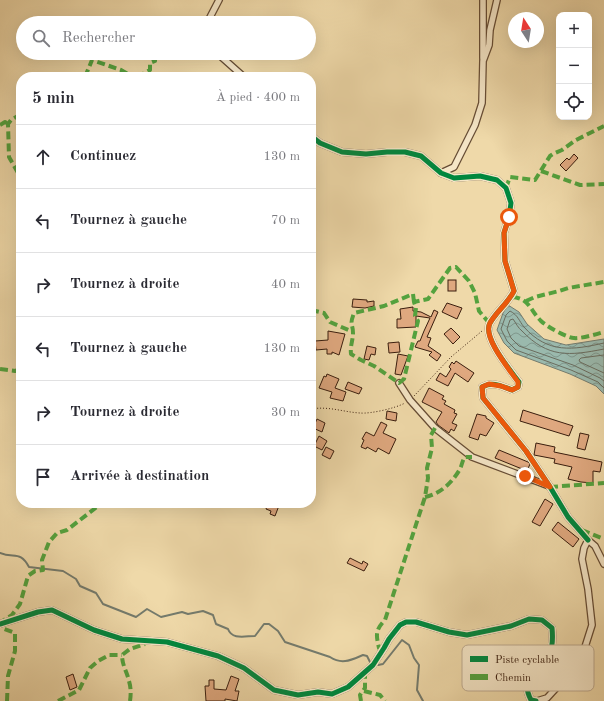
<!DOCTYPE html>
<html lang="fr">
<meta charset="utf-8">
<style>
body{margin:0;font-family:"Old Standard TT",serif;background:#f7f7f7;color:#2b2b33}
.controls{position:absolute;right:12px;top:12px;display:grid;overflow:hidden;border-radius:8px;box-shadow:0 4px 16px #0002}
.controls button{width:36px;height:36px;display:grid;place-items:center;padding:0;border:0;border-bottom:1px solid #e1e1e2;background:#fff;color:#2b2b33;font:20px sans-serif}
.compass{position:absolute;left:508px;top:12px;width:36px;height:36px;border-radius:50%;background:#fff;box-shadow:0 4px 16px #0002;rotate:348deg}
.stop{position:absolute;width:12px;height:12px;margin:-9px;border:3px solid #ea580c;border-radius:50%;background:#fff}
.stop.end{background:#ea580c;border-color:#fff;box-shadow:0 1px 4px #0008}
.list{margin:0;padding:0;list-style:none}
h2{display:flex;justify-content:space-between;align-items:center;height:52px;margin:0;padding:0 16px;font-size:17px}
h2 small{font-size:13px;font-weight:400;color:#7c7c81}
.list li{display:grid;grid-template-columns:26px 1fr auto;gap:12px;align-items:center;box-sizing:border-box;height:64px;padding:0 16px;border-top:1px solid #e1e1e2}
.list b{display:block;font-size:15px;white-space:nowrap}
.list em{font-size:13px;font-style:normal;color:#7c7c81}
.icon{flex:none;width:22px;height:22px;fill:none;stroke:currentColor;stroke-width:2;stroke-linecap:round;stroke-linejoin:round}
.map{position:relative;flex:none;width:604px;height:701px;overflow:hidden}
.search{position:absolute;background:#fff;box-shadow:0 4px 16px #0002;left:16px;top:16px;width:300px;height:44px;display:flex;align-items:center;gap:10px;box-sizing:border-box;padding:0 14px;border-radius:22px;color:#7c7c81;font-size:15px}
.panel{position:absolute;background:#fff;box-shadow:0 4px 16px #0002;left:16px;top:72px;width:300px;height:436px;border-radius:16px}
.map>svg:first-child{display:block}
.water{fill:url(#water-waves);stroke:#747b6d}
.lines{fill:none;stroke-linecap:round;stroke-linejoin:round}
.shore{stroke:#6a6c5e;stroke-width:1}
.stream{stroke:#747b6d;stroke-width:2}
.building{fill:#dfa87f;stroke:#3a1e0e}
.minor-casing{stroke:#674d35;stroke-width:8}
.path{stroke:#3a1e0e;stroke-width:1;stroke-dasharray:1 2;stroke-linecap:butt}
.minor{stroke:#f5e6c7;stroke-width:5.5}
.quiet{stroke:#54a23e;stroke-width:4;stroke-dasharray:8 4;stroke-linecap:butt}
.cycleway-casing{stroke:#f5e6c7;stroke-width:8}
.cycleway{stroke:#00873e;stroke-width:5}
.route{stroke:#ea580c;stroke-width:5}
.key{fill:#f5e6c7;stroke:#bdaa90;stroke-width:1}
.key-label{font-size:11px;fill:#3a1e0e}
</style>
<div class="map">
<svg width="604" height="701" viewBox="0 0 604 701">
<defs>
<pattern id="water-waves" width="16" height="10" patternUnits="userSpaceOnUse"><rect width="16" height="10" fill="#9ab9ad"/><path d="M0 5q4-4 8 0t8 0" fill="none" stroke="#7f968b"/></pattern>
</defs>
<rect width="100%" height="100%" fill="#efd9a9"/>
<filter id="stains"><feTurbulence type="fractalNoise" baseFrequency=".005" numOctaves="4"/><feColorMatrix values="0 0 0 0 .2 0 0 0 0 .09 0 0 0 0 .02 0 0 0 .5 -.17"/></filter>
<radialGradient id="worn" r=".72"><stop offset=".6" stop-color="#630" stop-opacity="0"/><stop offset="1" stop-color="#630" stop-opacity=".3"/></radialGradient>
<!-- water -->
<polygon class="water" points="508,305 519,312 527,324 544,339 566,345 604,339 604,394 596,386 570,374 514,353 504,343 497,330 503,313"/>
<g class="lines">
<!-- shore -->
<g class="shore">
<path d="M604,343C573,350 548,354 524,327C519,321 518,315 510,311L506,315L501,329L507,341L516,350L571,370L598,382L604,388"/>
<path d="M604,349C569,356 548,358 522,331C518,328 516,323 513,319L510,320L507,329L511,338L519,346L573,365L600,378L604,381"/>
<polyline points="604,355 581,358 579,360 580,362 604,373"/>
</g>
<!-- stream -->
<g class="stream">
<path d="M0,553C14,559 20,550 29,567L63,571L76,579L80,586L96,593L103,604L136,617L147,609L161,617L182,612L188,614L203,611L213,615L216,624L228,629C232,640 245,636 255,636L264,624H269L278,631L285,642L330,657C342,665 351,660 363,655L367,656L370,662"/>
<polyline points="378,665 383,664 402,640 409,645 414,658 419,665 417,690 423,701"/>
</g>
</g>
<!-- building -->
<g class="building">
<polygon points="574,154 578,158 566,171 560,165 567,158 569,160"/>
<rect x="448" y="280" width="8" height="11"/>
<polygon points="353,299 367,300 367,302 374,301 374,306 365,308 352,307"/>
<polygon points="447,303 462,308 457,319 442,312"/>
<polygon points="413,307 413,311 421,312 431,317 434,310 438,312 427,337 431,338 428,346 441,355 437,361 429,355 432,352 415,347 418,341 420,341 424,331 430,318 416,316 416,327 397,328 397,319 401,319 400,309"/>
<polygon points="451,328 460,337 453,344 444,334"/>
<polygon points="328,331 345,334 339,355 332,352 332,354 327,354 327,349 316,350 315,341 328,340"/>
<polygon points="399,342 400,352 389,353 388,343"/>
<polygon points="367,346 376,348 375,355 371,354 369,360 364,359"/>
<polygon points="398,354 408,356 401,375 395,374"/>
<polygon points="456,361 474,373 468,382 455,373 448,386 436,380 440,373 446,377 451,369 449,367 452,362 454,364"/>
<polygon points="327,374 339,379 335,388 346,392 343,401 330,398 332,392 319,388 324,376 326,377"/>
<polygon points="348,382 362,388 359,394 345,389"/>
<polygon points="429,388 444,396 442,399 446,401 444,404 455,410 454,413 457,414 452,423 457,425 454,431 451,429 449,433 438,425 436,422 442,412 422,402"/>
<polygon points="523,410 573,426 569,436 520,421"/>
<polygon points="387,411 397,413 396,421 386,419"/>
<polygon points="477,414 486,416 486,418 494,423 486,436 480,434 478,440 469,437"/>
<polygon points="317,419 325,423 322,432 313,428"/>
<polygon points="381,422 387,425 383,433 396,439 389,454 378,448 376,452 367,447 366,449 361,447 364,440 362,439 366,432 374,436"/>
<polygon points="580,433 589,435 585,450 577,448"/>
<polygon points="319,436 327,441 322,450 314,446"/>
<polygon points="536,443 555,447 554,452 602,462 600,472 593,471 593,483 581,482 568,479 572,467 554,463 555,459 534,455"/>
<polygon points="326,447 334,451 330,459 322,455"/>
<polygon points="499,450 528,462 530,464 527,471 495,458"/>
<polygon points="545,499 553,504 540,526 532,522"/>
<polygon points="268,503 280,503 275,516 270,514 271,511 266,509"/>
<polygon points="558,522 579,539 573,547 552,530"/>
<polygon points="350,558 362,564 363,561 368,564 364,571 347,563"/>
<polygon points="73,674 77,687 70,690 66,677"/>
<polygon points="231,676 239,679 235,691 239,691 237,701 225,699 225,701 206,701 205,686 209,686 209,680 214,680 214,689 226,690"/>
</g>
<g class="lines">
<defs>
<g id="minor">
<polyline points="483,0 483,58"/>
<polyline points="207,23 219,0"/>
<polyline points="217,53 244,77"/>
<path d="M311,136L320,143L342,152L366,154L387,152H405L421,156L441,173L454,178L480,176L497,180L506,188L511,203L509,217L504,233L505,261L514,291C508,303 497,311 490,323C482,337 510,370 519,382L518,387L512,390C501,386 493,381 482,387L483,398L526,451L550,487L568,517L588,540"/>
<polyline points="441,173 454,167 475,125 482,103 483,61 489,45 490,30 497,0"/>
<polyline points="399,383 410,400 435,428 472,457 549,486"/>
<path d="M0,624L38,612L52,610L94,630L122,639L167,642L218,656L244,668L274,690L298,695L318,692L332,694L348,687L373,665L384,648L389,639L400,625L406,622H416L449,632L467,635L511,626L529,619L542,620L552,628C553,638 553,647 549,656C541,673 518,675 531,700L536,701"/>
<polyline points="537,701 547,698 558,686 585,647 592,625 588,589 582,559 584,548 588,540 595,546 604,564"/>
</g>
</defs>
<!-- minor casing -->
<use href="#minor" class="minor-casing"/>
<!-- path -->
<g class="path">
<polyline points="414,396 451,357 482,331"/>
<path d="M311,409C329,406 343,412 360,413C371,414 396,408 405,403"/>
</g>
<!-- minor -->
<use href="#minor" class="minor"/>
<!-- quiet -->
<g class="quiet">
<polyline points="85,77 92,60 121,70 133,77"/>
<polyline points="137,77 150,70 150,63 155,61 155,59 159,55 159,53"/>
<polyline points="21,114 11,120 8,124 9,157 21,178"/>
<polyline points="0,125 5,122 8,124"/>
<polyline points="541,171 580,185 604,184"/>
<polyline points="506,188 510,177 535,180 550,156 553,154 562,150 576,140 604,126"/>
<path d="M512,297C529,298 530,310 541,321C546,326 567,338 574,338C580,339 597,334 604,332"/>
<polyline points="526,301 535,297 559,291 568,288 604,282"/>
<path d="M414,302L413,294L384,306L354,313C349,326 353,323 353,333C353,340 350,346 351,354L361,360L374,366L399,383L404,379L418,321L415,316L416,308L414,302L428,299L450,268L456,267L469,281L475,293L479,311L490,324"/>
<polyline points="311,310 324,313 330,322 353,332"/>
<polyline points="0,369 15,371 21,369"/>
<polyline points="550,487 604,483"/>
<path d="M425,497C440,494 452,483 460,469C462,465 462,461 465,457H472"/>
<polyline points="582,530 604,539"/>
<path d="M384,648H379C376,635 375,630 385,620L425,497L428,478L427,468L432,448L431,435L435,428"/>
<polyline points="364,691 380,695 385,701"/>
<polyline points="7,701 8,676 15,651 15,633 4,629 2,625 4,620 12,615 20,604 28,576 35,571 43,570 42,560 49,542 57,533 67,530 102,503"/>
<polyline points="58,701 79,690 90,668 98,661 109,655 122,655"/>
<path d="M130,701C131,694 131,688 129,681C127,672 122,665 122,655L130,649L145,644"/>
<polyline points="361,701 360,695 365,688 365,674"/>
</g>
<defs>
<g id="cycleway">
<path d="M311,136L320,143L342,152L366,154L387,152H405L421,156L441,173L454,178L480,176L497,180L506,188L511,203L509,217L504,233L505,261L514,291C508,303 497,311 490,323C482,337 510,370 519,382L518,387L512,390C501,386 493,381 482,387L483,398L526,451L550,487L568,517L588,540"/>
<path d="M0,624L38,612L52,610L94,630L122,639L167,642L218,656L244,668L274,690L298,695L318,692L332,694L348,687L373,665L384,648L389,639L400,625L406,622H416L449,632L467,635L511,626L529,619L542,620L552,628C553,638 553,647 549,656C541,673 518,675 531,700L536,701"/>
</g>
</defs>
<!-- cycleway casing -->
<use href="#cycleway" class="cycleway-casing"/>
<!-- cycleway -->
<use href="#cycleway" class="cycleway"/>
</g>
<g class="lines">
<!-- route -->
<path class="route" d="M509,217L504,233L505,261L514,291C508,303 497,311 490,323C482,337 510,370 518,382V387L512,390L501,386L489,384L482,387L483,398L526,451L550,487L525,476"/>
</g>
<!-- legend -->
<rect x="462" y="645" width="132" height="46" rx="6" class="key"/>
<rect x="470" y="656" width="18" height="6" fill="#00873e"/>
<rect x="470" y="674" width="18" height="6" fill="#54a23e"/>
<g class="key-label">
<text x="495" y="663">Piste cyclable</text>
<text x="495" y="681">Chemin</text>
</g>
<rect width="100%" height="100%" filter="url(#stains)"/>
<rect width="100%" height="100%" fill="url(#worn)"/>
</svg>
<div class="controls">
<button>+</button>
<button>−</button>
<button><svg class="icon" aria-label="locate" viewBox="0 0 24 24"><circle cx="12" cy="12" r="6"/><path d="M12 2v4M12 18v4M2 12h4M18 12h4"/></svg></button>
</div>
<svg class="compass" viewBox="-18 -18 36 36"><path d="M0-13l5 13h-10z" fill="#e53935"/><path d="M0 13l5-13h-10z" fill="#7c7c81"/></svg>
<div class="stop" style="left:509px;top:217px"></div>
<div class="stop end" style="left:525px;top:476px"></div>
<div class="search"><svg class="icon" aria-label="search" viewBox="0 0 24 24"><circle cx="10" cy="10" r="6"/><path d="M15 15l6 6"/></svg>Rechercher</div>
<section class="panel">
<h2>5 min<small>À pied · 400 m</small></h2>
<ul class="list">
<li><svg class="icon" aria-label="ahead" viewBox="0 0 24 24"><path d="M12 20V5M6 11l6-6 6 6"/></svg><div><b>Continuez</b></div><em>130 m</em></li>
<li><svg class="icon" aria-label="left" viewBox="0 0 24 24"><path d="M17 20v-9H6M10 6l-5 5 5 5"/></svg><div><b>Tournez à gauche</b></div><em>70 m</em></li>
<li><svg class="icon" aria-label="right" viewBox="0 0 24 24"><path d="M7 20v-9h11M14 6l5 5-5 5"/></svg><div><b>Tournez à droite</b></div><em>40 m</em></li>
<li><svg class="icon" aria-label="left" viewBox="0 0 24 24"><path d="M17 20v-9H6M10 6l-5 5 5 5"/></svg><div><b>Tournez à gauche</b></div><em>130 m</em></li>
<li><svg class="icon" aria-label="right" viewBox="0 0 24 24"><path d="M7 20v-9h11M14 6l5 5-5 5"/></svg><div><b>Tournez à droite</b></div><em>30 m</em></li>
<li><svg class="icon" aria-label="arrive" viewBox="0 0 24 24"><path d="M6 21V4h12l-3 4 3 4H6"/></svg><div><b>Arrivée à destination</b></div></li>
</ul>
</section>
</div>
